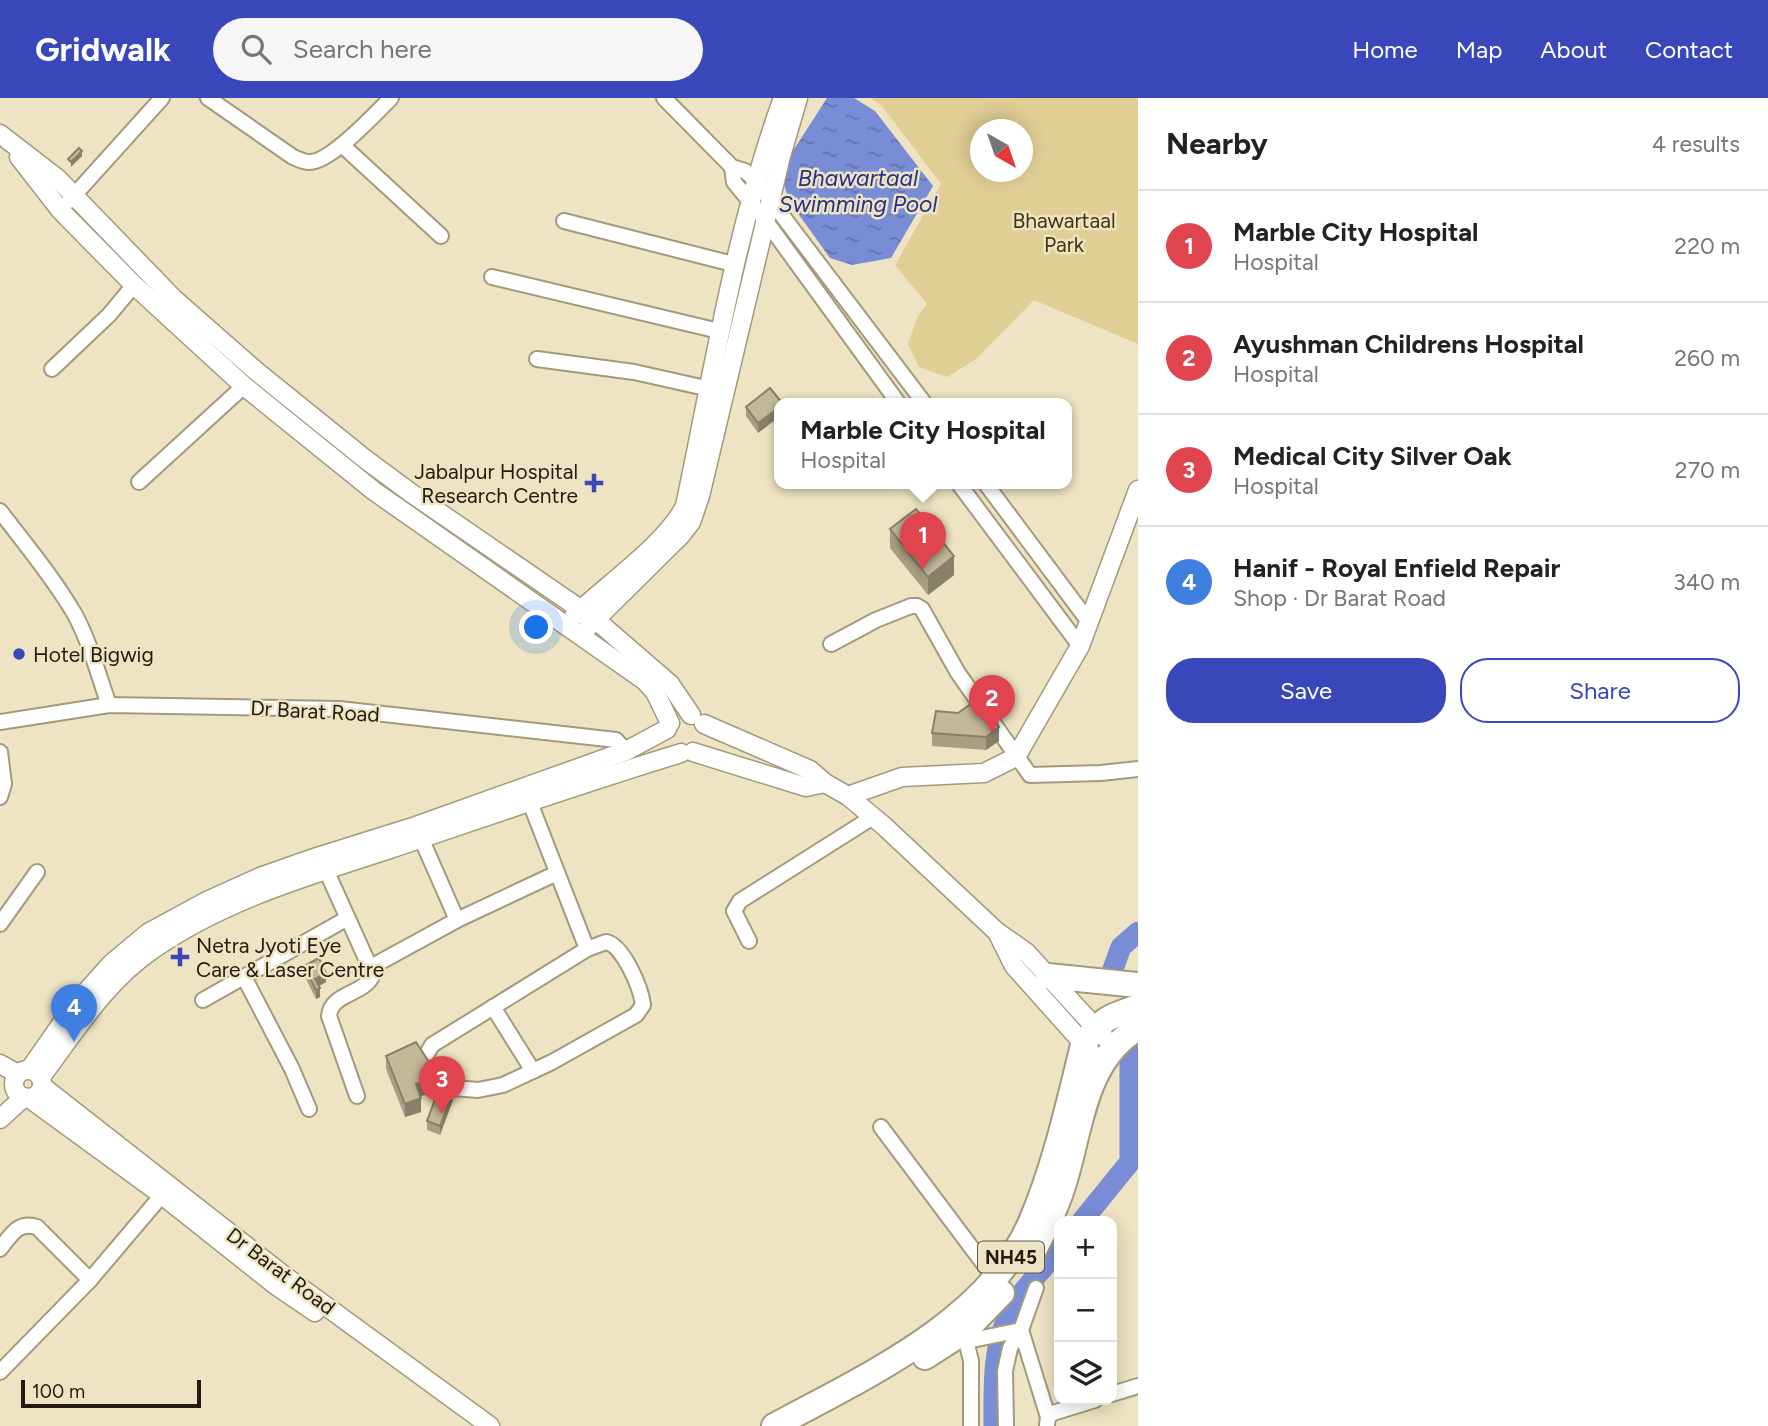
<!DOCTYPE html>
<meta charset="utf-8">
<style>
body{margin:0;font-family:Figtree,sans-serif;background:#f6f6f6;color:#222}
.controls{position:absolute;right:21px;bottom:21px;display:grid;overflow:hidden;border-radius:14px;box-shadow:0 4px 18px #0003}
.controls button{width:63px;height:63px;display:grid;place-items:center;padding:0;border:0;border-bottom:2px solid #e0e0e0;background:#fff;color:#222;font:35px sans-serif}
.compass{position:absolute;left:970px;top:21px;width:63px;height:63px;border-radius:50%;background:#fff;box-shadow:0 4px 18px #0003;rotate:140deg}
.scale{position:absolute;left:21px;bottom:18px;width:180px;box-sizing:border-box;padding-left:7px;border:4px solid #211c10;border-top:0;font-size:19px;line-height:24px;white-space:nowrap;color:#211c10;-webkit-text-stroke:5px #eee3c2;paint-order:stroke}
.you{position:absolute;left:537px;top:530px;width:24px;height:24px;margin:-18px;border:5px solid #fff;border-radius:50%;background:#1a73e8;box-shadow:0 0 0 10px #1a73e833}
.badge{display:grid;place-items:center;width:46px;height:46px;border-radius:50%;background:#3947ba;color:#fff;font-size:23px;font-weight:700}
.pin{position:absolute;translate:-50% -58px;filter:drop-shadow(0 2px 4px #0008)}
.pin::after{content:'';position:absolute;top:37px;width:24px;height:21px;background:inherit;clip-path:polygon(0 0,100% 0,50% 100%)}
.popup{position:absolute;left:774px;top:300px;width:298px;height:91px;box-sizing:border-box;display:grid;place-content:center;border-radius:14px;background:#fff;filter:drop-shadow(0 2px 5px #0005);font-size:23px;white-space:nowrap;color:#767676}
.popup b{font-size:26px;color:#222}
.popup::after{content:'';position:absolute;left:50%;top:100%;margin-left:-14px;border:14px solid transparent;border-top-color:#fff}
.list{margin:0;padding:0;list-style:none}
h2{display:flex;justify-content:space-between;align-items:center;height:91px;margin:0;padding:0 28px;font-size:30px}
h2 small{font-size:23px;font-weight:400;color:#767676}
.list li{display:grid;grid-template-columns:46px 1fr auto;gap:21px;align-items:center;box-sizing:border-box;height:112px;padding:0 28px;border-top:2px solid #e0e0e0}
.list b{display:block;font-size:26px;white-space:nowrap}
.list p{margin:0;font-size:23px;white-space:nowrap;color:#767676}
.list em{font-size:23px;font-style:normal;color:#767676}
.actions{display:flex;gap:14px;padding:21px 28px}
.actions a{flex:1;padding:16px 0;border:2px solid #3947ba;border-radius:28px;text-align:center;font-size:24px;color:#3947ba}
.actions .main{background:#3947ba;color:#fff}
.icon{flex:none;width:38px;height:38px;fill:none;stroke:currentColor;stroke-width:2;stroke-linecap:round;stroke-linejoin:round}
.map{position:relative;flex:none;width:1138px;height:1328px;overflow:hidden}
header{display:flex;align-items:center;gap:42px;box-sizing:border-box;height:98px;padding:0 35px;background:#3947ba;color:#fff}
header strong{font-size:33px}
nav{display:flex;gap:38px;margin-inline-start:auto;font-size:24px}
.search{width:490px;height:63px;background:#f6f6f6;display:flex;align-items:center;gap:18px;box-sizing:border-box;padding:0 24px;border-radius:38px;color:#767676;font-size:26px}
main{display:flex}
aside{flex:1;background:#fff}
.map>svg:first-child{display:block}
.park{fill:#e0ce95;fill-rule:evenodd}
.water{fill:url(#water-ripples)}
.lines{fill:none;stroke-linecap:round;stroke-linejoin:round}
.river{stroke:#798dd7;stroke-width:21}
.minor-casing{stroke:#a49a7b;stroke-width:18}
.tertiary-casing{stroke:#a49a7b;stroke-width:21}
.trunk-casing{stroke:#a49a7b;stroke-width:28}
.minor{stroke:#fff;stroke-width:14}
.tertiary{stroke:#fff;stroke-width:18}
.trunk{stroke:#fff;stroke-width:24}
.wall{fill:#a89e83}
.shaded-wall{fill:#88816a}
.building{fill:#c3b898;stroke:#88816a;stroke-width:2}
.poi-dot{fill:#3947ba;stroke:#eee3c2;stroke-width:2.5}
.labels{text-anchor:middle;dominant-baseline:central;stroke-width:5;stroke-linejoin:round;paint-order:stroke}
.shield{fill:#eee3c2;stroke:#5e5845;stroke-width:2}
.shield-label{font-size:19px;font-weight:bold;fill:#211c10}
.park-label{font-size:21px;fill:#42360f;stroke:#eee3c2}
.poi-label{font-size:21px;fill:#211c10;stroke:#eee3c2;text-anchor:start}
.street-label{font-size:21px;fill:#211c10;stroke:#eee3c2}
.water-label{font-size:23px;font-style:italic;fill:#273188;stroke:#eee3c2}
</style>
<header>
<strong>Gridwalk</strong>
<div class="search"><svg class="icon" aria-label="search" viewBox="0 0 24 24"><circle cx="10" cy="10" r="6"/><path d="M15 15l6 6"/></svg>Search here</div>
<nav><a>Home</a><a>Map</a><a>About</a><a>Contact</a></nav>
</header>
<main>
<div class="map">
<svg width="1138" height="1328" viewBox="0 0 1138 1328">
<defs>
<pattern id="water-ripples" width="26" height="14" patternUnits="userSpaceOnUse" patternTransform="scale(1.75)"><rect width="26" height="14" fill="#798dd7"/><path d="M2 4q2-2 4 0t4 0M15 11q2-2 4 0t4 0" fill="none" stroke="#6372ad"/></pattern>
</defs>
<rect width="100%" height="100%" fill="#eee3c2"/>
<!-- park -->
<path class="park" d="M870,0H1138V246L1034,202L976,261L947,279L919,269L908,246L918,218L927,206L895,167L941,86L882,8ZM981,32H1023V74H981Z"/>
<!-- water -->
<polygon class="water" points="827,0 854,0 875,13 933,88 891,160 852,167 830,160 789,103 780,73"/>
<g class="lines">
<!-- river -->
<g class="river">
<polyline points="1113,871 1121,849 1138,834"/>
<polyline points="1082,1123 1130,1064 1130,954"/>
<path d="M994,1328C994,1289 992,1252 1009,1216C1017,1197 1045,1169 1059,1151"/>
</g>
<defs>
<g id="minor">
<path d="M208,0L293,59C298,61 304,64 309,64C330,65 376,15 391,0"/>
<polyline points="664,0 732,69 745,73 756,83 925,306"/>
<polyline points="342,47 441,138"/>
<polyline points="732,69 734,84 766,123 899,306"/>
<polyline points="69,103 162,0"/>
<polyline points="564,123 733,166"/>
<polyline points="492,179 719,233"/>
<polyline points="537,261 634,274 710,291"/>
<polyline points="52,271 109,217 134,187"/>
<polyline points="139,384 244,288"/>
<polyline points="959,386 1080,548"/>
<polyline points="986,386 1089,524"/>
<path d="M0,413C25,446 53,479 74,515C90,544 98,576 109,607"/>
<polyline points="831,546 876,522 911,508 917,508 922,511 958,575 1030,677 1101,675 1138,671"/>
<polyline points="0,624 109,607 339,611 616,642 626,653"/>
<polyline points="0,654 4,686 0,699"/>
<polyline points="529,702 587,851"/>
<polyline points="421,740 457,822"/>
<path d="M326,772L373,876C366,897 331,894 329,918L357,998"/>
<polyline points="0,826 37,774"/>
<polyline points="749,843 734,813 740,803 873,719"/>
<path d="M606,844C623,847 641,890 643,907L636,917L552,964L503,987L478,992L453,990L437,983L424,961L432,947L587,851Z"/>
<polyline points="371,869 457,822 557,775"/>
<polyline points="244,879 292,971 309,1011"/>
<polyline points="203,902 346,821"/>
<polyline points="493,909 533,973"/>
<polyline points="881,1029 995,1181"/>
<path d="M0,1151C11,1137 18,1123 37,1129L90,1182"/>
<polyline points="964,1234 971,1263 971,1328"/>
<polyline points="967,1243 1021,1232 1048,1319"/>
<polyline points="0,1274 90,1182 162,1097"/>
<polyline points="1112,1296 1138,1288"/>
<polyline points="1047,1327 1048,1319 1053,1315 1095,1302"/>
<polyline points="1006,1328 1005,1273 1010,1250 1021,1232 1036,1190"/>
</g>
<g id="tertiary">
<polyline points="0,36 57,80 174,201 256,273 365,361 411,395 596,522 670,586 691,617"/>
<polyline points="19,59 61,113 134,187 244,288 374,393 645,583 655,594 670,625"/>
<path d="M574,518C605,488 667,445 685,408C714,271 735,132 783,0"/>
<polyline points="588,529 681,437 691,424 700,398 781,58 798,0"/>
<polyline points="704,626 810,672 825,685 848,698 884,728 996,833 1026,854 1104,939"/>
<polyline points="693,654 806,689 825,685"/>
<polyline points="848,698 902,679 984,675 1016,659 1080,548 1138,392"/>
<polyline points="998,836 1014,868 1090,953"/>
<polyline points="0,966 18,976"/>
<polyline points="30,971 76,905 111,866 148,835 207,803 260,779 317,759 416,728 626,653 667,631"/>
<circle cx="28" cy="986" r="14"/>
<path d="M41,979C74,935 106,883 152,852C223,802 308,778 390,751C487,718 583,685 681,655"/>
<polyline points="42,988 282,1176 490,1328"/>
<polyline points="29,1000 162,1097 274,1186 315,1214"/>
<polyline points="0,1021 24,999"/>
</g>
<g id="trunk">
<polyline points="1048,878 1138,887"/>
<path d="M1034,1152C1045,1131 1056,1111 1063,1088C1081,1033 1083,962 1138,930"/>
<polyline points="925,1259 964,1234 1002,1195"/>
<path d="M774,1328C864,1279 986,1225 1030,1126C1054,1071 1069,1005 1083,947C1099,922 1110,918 1138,909"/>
</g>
</defs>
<!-- minor casing -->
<use href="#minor" class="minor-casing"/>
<!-- tertiary casing -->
<use href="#tertiary" class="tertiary-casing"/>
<!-- trunk casing -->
<use href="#trunk" class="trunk-casing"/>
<!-- minor -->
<use href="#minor" class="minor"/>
<!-- tertiary -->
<use href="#tertiary" class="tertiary"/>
<!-- trunk -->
<use href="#trunk" class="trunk"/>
</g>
<!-- wall -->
<g class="wall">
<polygon points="780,306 780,318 758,335 746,318 746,309"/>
<polygon points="890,431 954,477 928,497 890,450"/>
<polygon points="936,613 999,643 986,652 932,648 932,635"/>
<polygon points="304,868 326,884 319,888 320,899 316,901 304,877"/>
<polygon points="386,958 429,978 427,996 420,998 421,1014 405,1019 386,971"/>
<polygon points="453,1002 440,1037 427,1032 427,1023"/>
</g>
<!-- shaded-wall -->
<g class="shaded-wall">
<polygon points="82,53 82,58 71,69 71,64"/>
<polygon points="780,309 780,318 758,335 758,325"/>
<polygon points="954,458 954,477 928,497 928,479"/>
<polygon points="999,629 999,643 986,652 986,639"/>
<polygon points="326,875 326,884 315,890 315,881"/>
<polygon points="320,890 320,899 316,901 316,892"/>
<polygon points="429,964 427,996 416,1000 416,986"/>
<polygon points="453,993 453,1002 440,1037 440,1028"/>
<polygon points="421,1000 421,1014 405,1019 405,1006"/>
</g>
<!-- building -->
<g class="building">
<polygon points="79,50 82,53 71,64 68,61"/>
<polygon points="770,290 783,306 780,306 780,309 758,325 746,309"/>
<polygon points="916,411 954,458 928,479 890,431"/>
<polygon points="981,599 999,629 986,639 932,635 936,613 958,615"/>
<polygon points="319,860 326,875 315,881 320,890 316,892 304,868"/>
<polygon points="416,944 429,964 427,983 416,986 421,1000 405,1006 386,958"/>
<polygon points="440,988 453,993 440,1028 427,1023"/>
</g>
<!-- markers -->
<g class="poi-dot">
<path d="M590.5 374.5h7v7h7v7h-7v7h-7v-7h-7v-7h7z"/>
<circle cx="19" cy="556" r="7"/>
<path d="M176.5 848.5h7v7h7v7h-7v7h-7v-7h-7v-7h7z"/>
</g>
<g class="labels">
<!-- shield labels -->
<rect class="shield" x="978" y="1143.5" width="66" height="31" rx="5"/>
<g class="shield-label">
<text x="1011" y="1159">NH45</text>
</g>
<!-- park labels -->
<g class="park-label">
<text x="1064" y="122">Bhawartaal<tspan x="1064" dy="24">Park</tspan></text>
</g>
<!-- poi labels -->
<g class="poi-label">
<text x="578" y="373" text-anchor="end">Jabalpur Hospital<tspan x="578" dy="24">Research Centre</tspan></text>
<text x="33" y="556">Hotel Bigwig</text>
<text x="196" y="847">Netra Jyoti Eye<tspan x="196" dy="24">Care &amp; Laser Centre</tspan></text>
</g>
<!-- street labels -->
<g class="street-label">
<text transform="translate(315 613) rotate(3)">Dr Barat Road</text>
<text transform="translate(281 1173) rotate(37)">Dr Barat Road</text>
</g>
<!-- water labels -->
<g class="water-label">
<text x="858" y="80">Bhawartaal<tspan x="858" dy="26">Swimming Pool</tspan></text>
</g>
</g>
</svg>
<div class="controls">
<button>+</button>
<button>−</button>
<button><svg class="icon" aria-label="layers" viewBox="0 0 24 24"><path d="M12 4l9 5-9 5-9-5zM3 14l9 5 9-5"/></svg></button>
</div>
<svg class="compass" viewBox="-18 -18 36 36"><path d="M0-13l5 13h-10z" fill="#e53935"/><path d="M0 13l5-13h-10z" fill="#767676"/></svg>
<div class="scale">100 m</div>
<div class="you"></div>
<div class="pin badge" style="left:923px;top:472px;background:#e0444e">1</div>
<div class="popup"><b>Marble City Hospital</b>Hospital</div>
<div class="pin badge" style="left:992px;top:635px;background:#e0444e">2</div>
<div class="pin badge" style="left:442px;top:1016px;background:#e0444e">3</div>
<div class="pin badge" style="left:74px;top:944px;background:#3f7fe0">4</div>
</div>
<aside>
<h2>Nearby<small>4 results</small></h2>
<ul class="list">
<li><span class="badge" style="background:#e0444e">1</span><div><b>Marble City Hospital</b><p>Hospital</p></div><em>220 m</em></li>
<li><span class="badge" style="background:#e0444e">2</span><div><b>Ayushman Childrens Hospital</b><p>Hospital</p></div><em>260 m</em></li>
<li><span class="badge" style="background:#e0444e">3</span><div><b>Medical City Silver Oak</b><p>Hospital</p></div><em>270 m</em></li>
<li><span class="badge" style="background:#3f7fe0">4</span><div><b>Hanif - Royal Enfield Repair</b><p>Shop · Dr Barat Road</p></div><em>340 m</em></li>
</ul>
<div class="actions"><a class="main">Save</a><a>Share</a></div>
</aside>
</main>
